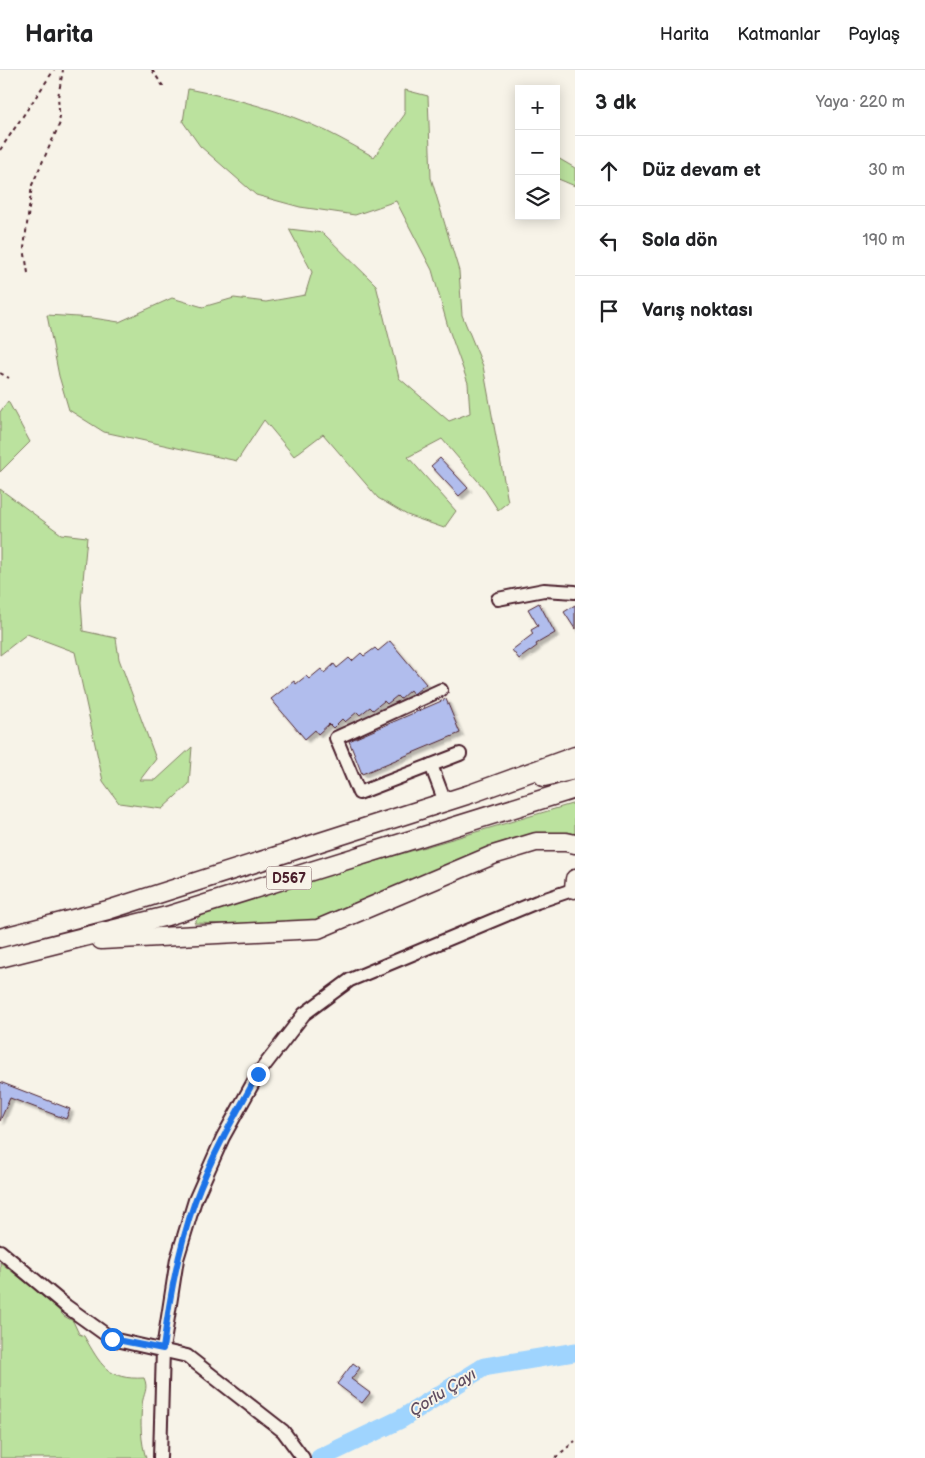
<!DOCTYPE html>
<html lang="tr">
<meta charset="utf-8">
<style>
body{margin:0;font-family:"Balsamiq Sans",sans-serif;background:#f6f6f6;color:#202124}
.controls{position:absolute;right:15px;top:15px;display:grid;overflow:hidden;border-radius:0px;box-shadow:0 2px 12px #0003}
.controls button{width:45px;height:45px;display:grid;place-items:center;padding:0;border:0;border-bottom:1px solid #e0e0e0;background:#fff;color:#202124;font:25px sans-serif}
.stop{position:absolute;width:15px;height:15px;margin:-11px;border:4px solid #1a73e8;border-radius:50%;background:#fff}
.stop.end{background:#1a73e8;border-color:#fff;box-shadow:0 1px 5px #0008}
.list{margin:0;padding:0;list-style:none}
h2{display:flex;justify-content:space-between;align-items:center;height:65px;margin:0;padding:0 20px;font-size:21px}
h2 small{font-size:16px;font-weight:400;color:#757577}
.list li{display:grid;grid-template-columns:32px 1fr auto;gap:15px;align-items:center;box-sizing:border-box;height:70px;padding:0 20px;border-top:1px solid #e0e0e0}
.list b{display:block;font-size:19px;white-space:nowrap}
.list em{font-size:16px;font-style:normal;color:#757577}
.icon{flex:none;width:28px;height:28px;fill:none;stroke:currentColor;stroke-width:2;stroke-linecap:round;stroke-linejoin:round}
.map{position:relative;flex:none;width:575px;height:1388px;overflow:hidden}
header{display:flex;align-items:center;gap:30px;box-sizing:border-box;height:70px;padding:0 25px;background:#fff;border-bottom:1px solid #e0e0e0}
header strong{font-size:24px}
nav{display:flex;gap:28px;margin-inline-start:auto;font-size:18px}
main{display:flex}
aside{flex:1;background:#fff}
.map>svg:first-child{display:block}
.green{fill:#bbe29e;stroke:#828064}
.lines{fill:none;stroke-linecap:round;stroke-linejoin:round}
.river{stroke:#9fd4fe;stroke-width:19}
.building{fill:#b1bded;stroke:#4a1f2b;filter:url(#shadow)}
.minor-casing{stroke:#4a1f2b;stroke-width:16}
.highway-casing{stroke:#4a1f2b;stroke-width:21}
.path{stroke:#4a1f2b;stroke-width:2;stroke-dasharray:4 4;stroke-linecap:butt}
.minor{stroke:#f7f3e8;stroke-width:12}
.highway{stroke:#f7f3e8;stroke-width:18}
.route{stroke:#1a73e8;stroke-width:6}
.labels{text-anchor:middle;dominant-baseline:central;stroke-width:4;stroke-linejoin:round;paint-order:stroke}
.shield{fill:#f7f3e8;stroke:#7e5f64;stroke-width:1}
.shield-label{font-size:14px;font-weight:bold;fill:#4a1f2b}
.water-label{font-size:16px;font-style:italic;fill:#5f4c60;stroke:#f7f3e8}
</style>
<header>
<strong>Harita</strong>
<nav><a>Harita</a><a>Katmanlar</a><a>Paylaş</a></nav>
</header>
<main>
<div class="map">
<svg width="575" height="1388" viewBox="0 0 575 1388">
<defs>
<filter id="shadow"><feDropShadow dx="3.5" dy="3.5" stdDeviation="1" flood-color="#0004"/></filter>
</defs>
<rect width="100%" height="100%" fill="#f7f3e8"/>
<filter id="ink" filterUnits="userSpaceOnUse"><feTurbulence type="fractalNoise" baseFrequency=".02" numOctaves="2"/><feDisplacementMap in="SourceGraphic" scale="10" xChannelSelector="R" yChannelSelector="G"/><feConvolveMatrix kernelMatrix="1 2 1 2 8 2 1 2 1" color-interpolation-filters="sRGB"/></filter>
<g filter="url(#ink)">
<!-- green -->
<g class="green">
<path d="M188,19C234,28 284,41 326,61C342,69 358,78 374,87L405,44V20L428,26L431,108L459,201L462,245L483,296L508,432L498,440L483,417L442,369L408,387L456,441L444,458L407,445L378,428L323,364L294,386L264,350L237,391L104,362L69,340L59,306L47,245L93,248L119,252L172,228L203,237L234,228L266,232L305,225L312,202L289,159L323,163L376,215L399,308L449,351L470,343L468,313L448,257L432,200L396,131L355,145L300,137L256,125L200,76L183,52Z"/>
<polygon points="556,87 575,98 575,116 556,108"/>
<polygon points="8,331 30,372 0,402 0,342"/>
<polygon points="0,419 61,464 87,467 81,532 83,561 116,568 119,589 156,689 140,710 156,710 192,677 189,714 162,739 119,733 103,711 75,582 27,564 0,585"/>
<polygon points="575,733 575,764 568,762 542,768 326,852 294,856 194,853 201,844 220,837"/>
<path d="M0,1192L29,1215L45,1225L64,1246L73,1251L79,1264L84,1266C101,1295 107,1310 144,1308C149,1319 143,1324 142,1335C140,1353 141,1372 146,1388H0Z"/>
</g>
<g class="lines">
<!-- river -->
<polyline class="river" points="320,1388 401,1349 484,1297 575,1282"/>
</g>
<!-- building -->
<g class="building">
<polygon points="440,388 468,418 459,426 431,396"/>
<polygon points="539,533 555,563 536,574 537,576 519,589 512,580 533,564 531,560 538,556 528,539"/>
<polygon points="575,535 575,559 564,542"/>
<polygon points="390,571 426,614 415,623 413,624 410,620 400,629 397,626 387,634 384,631 373,640 370,637 360,645 357,642 345,652 342,649 333,658 329,654 318,664 315,660 305,669 271,629 294,611 296,614 306,606 309,609 321,599 324,603 334,594 337,598 349,588 352,591 361,583 364,586 375,578 378,581"/>
<polygon points="446,629 460,663 362,704 349,671"/>
<polygon points="0,1012 70,1039 66,1049 10,1028 0,1051"/>
<polygon points="353,1293 360,1298 351,1309 370,1323 362,1333 337,1314"/>
</g>
<g class="lines">
<defs>
<g id="minor">
<polyline points="498,529 544,520 575,522"/>
<polyline points="441,620 336,668 359,723 460,684"/>
<polyline points="431,695 445,732"/>
<polyline points="0,1181 66,1236 112,1269 187,1286 283,1361 303,1388"/>
<polyline points="160,1388 163,1279 177,1189 195,1130 223,1067 258,1004 304,944 350,910 537,832 575,819"/>
</g>
<g id="highway">
<polyline points="544,707 575,700"/>
<polyline points="574,819 575,809"/>
<polyline points="0,868 108,840 470,724 575,686"/>
<polyline points="101,870 318,859 493,785 536,772 566,772 575,774"/>
<polyline points="0,888 167,846 575,719"/>
</g>
</defs>
<!-- minor casing -->
<use href="#minor" class="minor-casing"/>
<!-- highway casing -->
<use href="#highway" class="highway-casing"/>
<!-- path -->
<g class="path">
<polyline points="152,0 165,19"/>
<polyline points="0,80 54,0"/>
<polyline points="28,203 24,178 32,115 60,53 58,27 63,0"/>
<polyline points="0,303 9,308"/>
<polyline points="555,1388 575,1371"/>
</g>
<!-- minor -->
<use href="#minor" class="minor"/>
<!-- highway -->
<use href="#highway" class="highway"/>
</g>
</g>
<g class="lines" filter="url(#ink)">
<!-- route -->
<path class="route" d="M112,1269L163,1279C169,1229 178,1179 195,1131C211,1087 235,1045 258,1004"/>
</g>
<g class="labels">
<!-- shield labels -->
<rect class="shield" x="266.5" y="796.5" width="45" height="23" rx="4"/>
<g class="shield-label">
<text x="289" y="808">D567</text>
</g>
<!-- water labels -->
<g class="water-label">
<text transform="translate(443 1323) rotate(-32)">Çorlu Çayı</text>
</g>
</g>
</svg>
<div class="controls">
<button>+</button>
<button>−</button>
<button><svg class="icon" aria-label="layers" viewBox="0 0 24 24"><path d="M12 4l9 5-9 5-9-5zM3 14l9 5 9-5"/></svg></button>
</div>
<div class="stop" style="left:112px;top:1269px"></div>
<div class="stop end" style="left:258px;top:1004px"></div>
</div>
<aside>
<h2>3 dk<small>Yaya · 220 m</small></h2>
<ul class="list">
<li><svg class="icon" aria-label="ahead" viewBox="0 0 24 24"><path d="M12 20V5M6 11l6-6 6 6"/></svg><div><b>Düz devam et</b></div><em>30 m</em></li>
<li><svg class="icon" aria-label="left" viewBox="0 0 24 24"><path d="M17 20v-9H6M10 6l-5 5 5 5"/></svg><div><b>Sola dön</b></div><em>190 m</em></li>
<li><svg class="icon" aria-label="arrive" viewBox="0 0 24 24"><path d="M6 21V4h12l-3 4 3 4H6"/></svg><div><b>Varış noktası</b></div></li>
</ul>
</aside>
</main>
